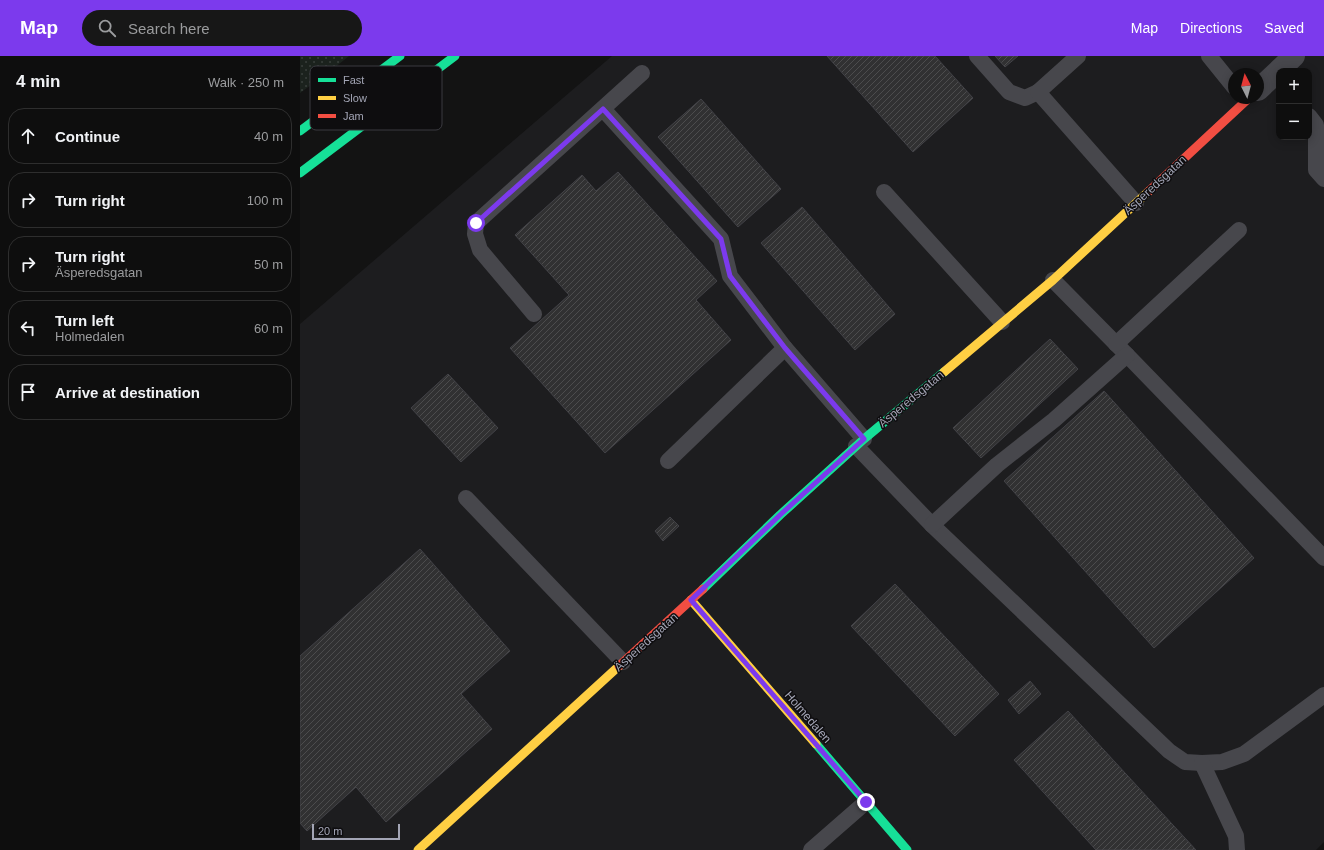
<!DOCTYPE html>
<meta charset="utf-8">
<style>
body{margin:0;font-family:Arial,sans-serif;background:#171717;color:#f1f3f6}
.controls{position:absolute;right:12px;top:12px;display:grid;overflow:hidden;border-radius:8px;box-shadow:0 2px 10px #0003}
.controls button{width:36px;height:36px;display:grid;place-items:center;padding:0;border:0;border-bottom:1px solid #2e2e2e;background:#0e0e0e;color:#f1f3f6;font:20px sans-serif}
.compass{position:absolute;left:928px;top:12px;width:36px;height:36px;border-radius:50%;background:#0e0e0e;box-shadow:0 2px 10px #0003;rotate:354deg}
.scale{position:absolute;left:12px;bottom:10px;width:88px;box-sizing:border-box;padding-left:4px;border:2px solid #a3a5b5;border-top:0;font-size:11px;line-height:14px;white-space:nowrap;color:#a3a5b5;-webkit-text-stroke:3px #0e0d0f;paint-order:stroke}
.stop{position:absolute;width:12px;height:12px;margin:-9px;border:3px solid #7c3aed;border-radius:50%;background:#fff}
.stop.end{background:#7c3aed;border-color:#fff;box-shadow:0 1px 4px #0008}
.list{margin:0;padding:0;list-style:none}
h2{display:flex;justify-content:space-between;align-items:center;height:52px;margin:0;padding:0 16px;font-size:17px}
h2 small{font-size:13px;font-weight:400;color:#9b9c9e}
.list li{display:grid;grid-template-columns:26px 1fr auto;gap:12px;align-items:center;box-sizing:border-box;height:56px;margin:0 8px 8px;padding:0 8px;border:1px solid #2e2e2e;border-radius:16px}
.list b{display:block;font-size:15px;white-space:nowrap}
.list p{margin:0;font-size:13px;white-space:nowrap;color:#9b9c9e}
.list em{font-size:13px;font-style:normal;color:#9b9c9e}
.icon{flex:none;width:22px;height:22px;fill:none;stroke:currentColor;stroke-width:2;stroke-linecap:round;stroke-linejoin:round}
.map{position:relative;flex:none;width:1024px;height:794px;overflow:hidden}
header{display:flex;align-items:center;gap:24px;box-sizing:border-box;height:56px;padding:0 20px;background:#7c3aed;color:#fff}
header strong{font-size:19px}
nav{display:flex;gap:22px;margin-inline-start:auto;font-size:14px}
.search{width:280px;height:36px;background:#171717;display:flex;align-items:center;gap:10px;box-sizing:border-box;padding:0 14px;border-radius:22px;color:#9b9c9e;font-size:15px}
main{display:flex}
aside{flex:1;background:#0e0e0e}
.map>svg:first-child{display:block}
.built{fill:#1d1d1f;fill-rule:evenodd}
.grass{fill:url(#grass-dots)}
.building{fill:url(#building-hatch);stroke:#424247}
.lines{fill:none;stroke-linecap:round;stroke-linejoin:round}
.lane{stroke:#47474c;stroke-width:16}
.street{stroke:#47474c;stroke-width:22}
.fast{stroke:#16e098;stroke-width:9}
.slow{stroke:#ffcf43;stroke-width:9}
.jam{stroke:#f24e42;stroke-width:9}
.route{stroke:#7c3aed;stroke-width:5}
.labels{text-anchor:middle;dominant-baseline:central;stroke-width:3;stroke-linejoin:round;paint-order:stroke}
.street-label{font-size:12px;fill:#a3a5b5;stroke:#0e0d0f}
.key{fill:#0e0d0f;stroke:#3b3b41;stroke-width:1}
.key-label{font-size:11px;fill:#a3a5b5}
</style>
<header>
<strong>Map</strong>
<div class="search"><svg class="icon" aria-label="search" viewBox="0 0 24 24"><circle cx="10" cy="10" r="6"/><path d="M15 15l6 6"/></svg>Search here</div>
<nav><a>Map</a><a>Directions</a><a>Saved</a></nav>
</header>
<main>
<aside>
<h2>4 min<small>Walk · 250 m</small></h2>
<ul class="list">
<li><svg class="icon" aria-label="ahead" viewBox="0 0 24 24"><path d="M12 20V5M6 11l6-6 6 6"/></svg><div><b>Continue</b></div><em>40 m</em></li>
<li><svg class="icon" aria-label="right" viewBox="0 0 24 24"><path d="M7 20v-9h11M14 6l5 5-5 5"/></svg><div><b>Turn right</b></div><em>100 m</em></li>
<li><svg class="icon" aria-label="right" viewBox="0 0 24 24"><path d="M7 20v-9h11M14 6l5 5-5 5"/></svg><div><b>Turn right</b><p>Äsperedsgatan</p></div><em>50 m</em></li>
<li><svg class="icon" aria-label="left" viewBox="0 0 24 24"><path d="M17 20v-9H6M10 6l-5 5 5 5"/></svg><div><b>Turn left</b><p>Holmedalen</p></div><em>60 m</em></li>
<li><svg class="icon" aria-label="arrive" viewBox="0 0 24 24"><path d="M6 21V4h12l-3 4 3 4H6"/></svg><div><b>Arrive at destination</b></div></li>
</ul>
</aside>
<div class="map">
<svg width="1024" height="794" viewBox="0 0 1024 794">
<defs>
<pattern id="grass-dots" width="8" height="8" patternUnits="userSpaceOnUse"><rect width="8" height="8" fill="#1b221d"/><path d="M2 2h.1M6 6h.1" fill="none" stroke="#393f3c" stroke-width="1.8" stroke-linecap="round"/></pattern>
<pattern id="building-hatch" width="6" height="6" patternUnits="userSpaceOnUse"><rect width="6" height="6" fill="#313132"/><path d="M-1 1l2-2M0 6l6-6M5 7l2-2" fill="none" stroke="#4c4c4d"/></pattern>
</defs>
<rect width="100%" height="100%" fill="#131313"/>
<!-- built -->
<path class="built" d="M312,0H1024V786L1016,794H0V268ZM979,15H1009V81H979ZM934,18H958V42H934Z"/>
<!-- grass -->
<polygon class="grass" points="0,0 49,0 29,16 0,37"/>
<!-- building -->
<g class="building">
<polygon points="527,0 635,0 673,42 613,96"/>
<polygon points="695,0 718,0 705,11"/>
<polygon points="401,43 481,133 438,171 358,81"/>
<polygon points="318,116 417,225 396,244 431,284 305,397 210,292 269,239 215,179 282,119 296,135"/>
<polygon points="502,151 595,258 555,294 461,187"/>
<polygon points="750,283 778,313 681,402 653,372"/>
<polygon points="148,318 198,372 161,406 111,352"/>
<polygon points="804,335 954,502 854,592 704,425"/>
<polygon points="370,461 379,470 363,485 355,475"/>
<polygon points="120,493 210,595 161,638 192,673 86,766 56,731 7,775 0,767 0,600"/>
<polygon points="595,528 699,638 655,680 551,570"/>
<polygon points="730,625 741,638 719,658 708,644"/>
<polygon points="768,655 896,794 796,794 714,704"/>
</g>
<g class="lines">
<!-- lane -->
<g class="lane">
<polyline points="677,0 709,36 725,42 738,36"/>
<polyline points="778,0 738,36 836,147"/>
<polyline points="909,0 934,31"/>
<polyline points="303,53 421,183 430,220 485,292 564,383"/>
<polyline points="1009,60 1016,69 1016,114 1024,123"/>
<polyline points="584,136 702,266"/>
<polyline points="753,224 827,299 1024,502"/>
<polyline points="234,258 180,194 175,178 176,167 342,17"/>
<polyline points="816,288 939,174"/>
<polyline points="556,390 632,469 869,695 885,706 902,707 922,706 944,698 1024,639"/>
<polyline points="368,405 485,292"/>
<polyline points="166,442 323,606"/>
<polyline points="632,469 697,409 754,364 827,299"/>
<polyline points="902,707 936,780 937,794"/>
<polyline points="511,794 566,746"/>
</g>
<!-- street -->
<polyline class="street" points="958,34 994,0"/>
<!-- fast -->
<g class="fast">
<polyline points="0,75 100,0"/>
<polyline points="0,117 155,0"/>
<polyline points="403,533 480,459 564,383 644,316"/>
<polyline points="516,688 607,794"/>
</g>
<!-- slow -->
<g class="slow">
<polyline points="644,316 753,224 848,136"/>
<polyline points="391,544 516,688"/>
<polyline points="118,794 319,610"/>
</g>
<!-- jam -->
<g class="jam">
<polyline points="848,136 949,42"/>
<polyline points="319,610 403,533"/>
</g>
</g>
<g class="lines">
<!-- route -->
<polyline class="route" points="176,167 303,53 421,183 430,220 485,292 564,383 480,459 391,544 566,746"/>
</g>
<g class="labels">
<!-- street labels -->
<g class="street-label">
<text transform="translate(855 129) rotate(-43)">Äsperedsgatan</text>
<text transform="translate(611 343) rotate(-40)">Äsperedsgatan</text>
<text transform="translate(346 586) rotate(-42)">Äsperedsgatan</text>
<text transform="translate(508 661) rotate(49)">Holmedalen</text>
</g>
</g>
<!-- legend -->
<rect x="10" y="10" width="132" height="64" rx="6" class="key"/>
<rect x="18" y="22" width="18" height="4" fill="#16e098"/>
<rect x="18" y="40" width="18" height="4" fill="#ffcf43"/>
<rect x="18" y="58" width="18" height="4" fill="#f24e42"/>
<g class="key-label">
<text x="43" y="28">Fast</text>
<text x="43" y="46">Slow</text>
<text x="43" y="64">Jam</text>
</g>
</svg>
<div class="controls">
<button>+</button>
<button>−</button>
</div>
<svg class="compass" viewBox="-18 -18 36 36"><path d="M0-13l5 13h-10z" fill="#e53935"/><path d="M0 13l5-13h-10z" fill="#9b9c9e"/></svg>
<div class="scale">20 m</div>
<div class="stop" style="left:176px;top:167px"></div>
<div class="stop end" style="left:566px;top:746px"></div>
</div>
</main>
